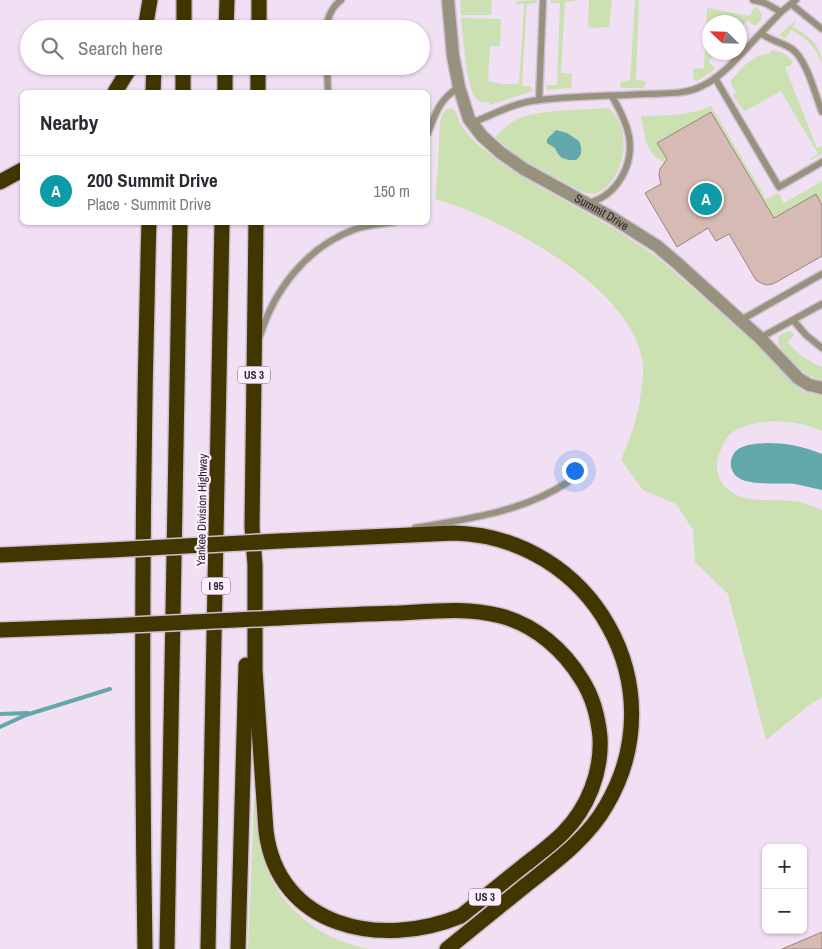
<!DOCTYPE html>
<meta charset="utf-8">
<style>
body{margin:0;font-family:"Archivo Narrow",sans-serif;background:#f2f2f3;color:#2b2b33}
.controls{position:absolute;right:15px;bottom:15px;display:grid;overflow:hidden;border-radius:8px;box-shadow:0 1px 4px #0004}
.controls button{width:45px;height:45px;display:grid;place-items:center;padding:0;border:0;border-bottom:1px solid #e1e1e2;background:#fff;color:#2b2b33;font:25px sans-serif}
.compass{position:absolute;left:702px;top:15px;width:45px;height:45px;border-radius:50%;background:#fff;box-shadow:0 1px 4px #0004;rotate:293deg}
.you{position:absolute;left:574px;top:470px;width:18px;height:18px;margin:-12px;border:4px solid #fff;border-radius:50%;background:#1a73e8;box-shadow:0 0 0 8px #1a73e833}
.badge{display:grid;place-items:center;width:32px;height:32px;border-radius:50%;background:#6d5324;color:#fff;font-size:16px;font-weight:700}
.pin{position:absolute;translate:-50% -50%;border:2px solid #fff;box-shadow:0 1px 5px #0006}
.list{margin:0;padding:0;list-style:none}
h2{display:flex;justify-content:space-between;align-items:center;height:65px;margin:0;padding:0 20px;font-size:21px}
h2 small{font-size:16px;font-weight:400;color:#7c7c81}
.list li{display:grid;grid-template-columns:32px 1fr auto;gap:15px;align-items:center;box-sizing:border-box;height:70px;padding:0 20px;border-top:1px solid #e1e1e2}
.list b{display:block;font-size:19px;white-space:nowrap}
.list p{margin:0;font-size:16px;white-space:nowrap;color:#7c7c81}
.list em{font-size:16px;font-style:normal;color:#7c7c81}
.icon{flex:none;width:28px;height:28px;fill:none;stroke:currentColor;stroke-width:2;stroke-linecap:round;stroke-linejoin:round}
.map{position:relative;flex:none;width:822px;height:949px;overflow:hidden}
.search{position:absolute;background:#fff;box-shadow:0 1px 4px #0004;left:20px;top:20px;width:410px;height:55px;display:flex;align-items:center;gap:12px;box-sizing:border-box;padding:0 18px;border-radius:28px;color:#7c7c81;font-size:19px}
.panel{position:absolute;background:#fff;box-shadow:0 1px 4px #0004;left:20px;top:90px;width:410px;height:135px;border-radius:8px}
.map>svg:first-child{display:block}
.green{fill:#cbe1b1}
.water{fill:#63a8aa}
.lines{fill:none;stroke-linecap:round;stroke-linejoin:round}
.stream{stroke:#63a8aa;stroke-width:4}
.building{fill:#d5bbb3;stroke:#9b837c}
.service-casing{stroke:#cdbed0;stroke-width:9}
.minor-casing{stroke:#cdbed0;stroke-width:15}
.motorway-casing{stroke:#cdbed0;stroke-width:18}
.service{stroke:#97927d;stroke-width:6}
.minor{stroke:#97927d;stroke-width:12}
.motorway{stroke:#413500;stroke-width:15}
.motorway-bridge-casing{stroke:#cdbed0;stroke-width:18;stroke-linecap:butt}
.motorway-bridge{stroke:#413500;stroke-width:15}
.labels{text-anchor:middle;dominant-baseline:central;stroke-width:4.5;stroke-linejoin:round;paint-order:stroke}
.shield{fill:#fdefff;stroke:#69606a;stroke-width:1}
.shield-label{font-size:11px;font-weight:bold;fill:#29232a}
.street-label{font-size:12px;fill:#29232a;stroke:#fdefff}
</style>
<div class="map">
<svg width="822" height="949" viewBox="0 0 822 949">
<rect width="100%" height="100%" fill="#f1e0f4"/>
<!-- green -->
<g class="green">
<polygon points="460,0 492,0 491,15 461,15"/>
<path d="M536,0L537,3L527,4L522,86H530L532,88L533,91L490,105L489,102C483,103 479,102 475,97C466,84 463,35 461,18L501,19L500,46H490L488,81L501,84H519L524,4H517L515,3L517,1Z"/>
<polygon points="551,0 576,0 575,1 565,2 561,73 572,74 571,88 548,90 546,89 547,85 557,85 560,3 551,3 550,1"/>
<polygon points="589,0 612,0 609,27 591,28 588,26"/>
<polygon points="635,0 639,0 636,80 645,81 646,83 644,87 642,88 623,88 620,87 620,83 621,82 630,80"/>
<polygon points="754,7 759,9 762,15 761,20 756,25 753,25 748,20 740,29 740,22 710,22 710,52 717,53 708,61 715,69 699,80 697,81 694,80 693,69 704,68 707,8 750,16"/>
<path d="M796,20L793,27C808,35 822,46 822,64C816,48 807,38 791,30L786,38H783L779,35Z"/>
<path d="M771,50C780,51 788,54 793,62L791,65L785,67L817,148L822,146V154L811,160H810L811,158L818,154L781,91L745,111L743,110L733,95L736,92L731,84V80C742,68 753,54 770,54Z"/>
<path d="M711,106L766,199L778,193L779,194L784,203L822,181V205L815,194L774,218L711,112L658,143L667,160L665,162C645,156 645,134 641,117L642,116C666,115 689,116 711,106Z"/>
<path d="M448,108L453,109L455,111L460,123L467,133L476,143L502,164L521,176L615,229L657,257L752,340L798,387L805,392L822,396V431C798,420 757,416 733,432C729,434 726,439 724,443C713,462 714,481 733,493C748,503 775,499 793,501C804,502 812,506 822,510V697L808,706L766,740L728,594L695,562L693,530L676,504L643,490L621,460C631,436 638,418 641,392C642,383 644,374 643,365C636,296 531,237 474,213C461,207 448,203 435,199L438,167L440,121L444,112Z"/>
<path d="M609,108C629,127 628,162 610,183C603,192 595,196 583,192C553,176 520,161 495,137C502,130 510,122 520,118C542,109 584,110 609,108Z"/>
<path d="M789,331L793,333L794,335L788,342C797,354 809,361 822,367V380C804,377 791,361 780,347C775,337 780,334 789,331Z"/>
<path d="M254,799H256C257,820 259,840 264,860C278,908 322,941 370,949H248Z"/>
</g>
<!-- water -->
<g class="water">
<path d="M556,130L567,133L579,141C582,148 583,155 576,160H569L562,158L558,154L555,148L547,143V139Z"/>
<path d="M766,443C785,443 803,446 822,454V490C813,488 804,486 795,484C780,482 745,487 735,475C732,471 730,466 731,461C734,444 752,444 766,443Z"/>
</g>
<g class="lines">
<!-- stream -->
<g class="stream">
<polyline points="0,714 28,713"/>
<polyline points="0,727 26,715 110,689"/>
</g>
</g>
<!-- building -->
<g class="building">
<polygon points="711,112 774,218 816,194 822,205 822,256 773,284 766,285 761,283 756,280 729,234 716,241 708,228 677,247 645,193 661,184 659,175 660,169 667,159 657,143"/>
<polygon points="822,932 822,949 782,949"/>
</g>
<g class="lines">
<defs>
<g id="service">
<polyline points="753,0 765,3 781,12"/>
<polyline points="791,4 822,29"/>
<path d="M326,29C328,17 331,8 341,0"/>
<polyline points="761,33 781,12 796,0"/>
<polyline points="327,66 328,92"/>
<polyline points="715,78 779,187 822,162"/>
<polyline points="539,100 543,0"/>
<path d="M472,123C494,114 515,102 540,100C575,96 611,96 646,94C664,93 685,95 702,86C724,76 743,51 761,33C770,41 782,42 792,49C807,60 815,94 822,112"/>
<path d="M428,133C436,112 439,100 459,87"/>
<path d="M588,203C617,196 634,165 629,136C626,121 619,109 612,96"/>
<polyline points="741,320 822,274"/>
<polyline points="793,320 806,335 822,348"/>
<path d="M260,336C274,290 306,248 353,230C366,225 380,224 394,222"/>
<polyline points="760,338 822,304"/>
<path d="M415,528C467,519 523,512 568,482"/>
</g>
<g id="minor">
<path id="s1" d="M448,0L453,56L459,87L469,119L482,136L501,153L524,169L611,217L657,246L677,263L760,338L798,378L809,385L822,388"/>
</g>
<g id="motorway">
<polyline points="145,29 150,0"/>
<polyline points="184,29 184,0"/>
<polyline points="226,29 227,0"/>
<polyline points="259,29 259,0"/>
<polyline points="115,92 131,66"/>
<polyline points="153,92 154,66"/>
<polyline points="183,92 183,66"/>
<polyline points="225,92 225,66"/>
<polyline points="258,92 258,66"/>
<polyline points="0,182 22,170"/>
<path d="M256,222L252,527L255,565V670L266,831C278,928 381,949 461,916C481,900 502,883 522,867C536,856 551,845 563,833C588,808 602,772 600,737C598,717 593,697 582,680C564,650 535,625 501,616C468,607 433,611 399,613C359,614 319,616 278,618"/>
<path d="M280,541L454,533C592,537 677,686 606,806C587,839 555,862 526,885C500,906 473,928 447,949"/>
<polyline points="0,555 110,550"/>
<polyline points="0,630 109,626"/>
<path d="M145,949C141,707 142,465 149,222"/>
<polyline points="167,949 180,222"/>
<polyline points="208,949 222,222"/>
<polyline points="238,949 246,665"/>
</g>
</defs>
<!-- service casing -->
<use href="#service" class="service-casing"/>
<!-- minor casing -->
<use href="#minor" class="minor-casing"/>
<!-- motorway casing -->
<use href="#motorway" class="motorway-casing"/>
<!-- service -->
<use href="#service" class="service"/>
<!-- minor -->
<use href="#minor" class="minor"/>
<!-- motorway -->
<use href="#motorway" class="motorway"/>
<defs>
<g id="motorway-bridge">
<polyline points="110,550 280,541"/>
<polyline points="109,626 278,618"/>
</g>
</defs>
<!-- motorway-bridge casing -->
<use href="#motorway-bridge" class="motorway-bridge-casing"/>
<!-- motorway-bridge -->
<use href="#motorway-bridge" class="motorway-bridge"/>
</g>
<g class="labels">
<!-- shield labels -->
<g class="shield">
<rect x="238" y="366.5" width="32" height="17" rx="4"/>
<rect x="202" y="577.5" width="28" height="17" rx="4"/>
<rect x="469" y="888.5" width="32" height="17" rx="4"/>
</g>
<g class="shield-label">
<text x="254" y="375">US 3</text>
<text x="216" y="586">I 95</text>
<text x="485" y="897">US 3</text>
</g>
<!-- street labels -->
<g class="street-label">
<text stroke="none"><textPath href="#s1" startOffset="285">Summit Drive</textPath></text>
<text transform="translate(202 510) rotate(-89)">Yankee Division Highway</text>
</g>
</g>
</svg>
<div class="controls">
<button>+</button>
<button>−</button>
</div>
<svg class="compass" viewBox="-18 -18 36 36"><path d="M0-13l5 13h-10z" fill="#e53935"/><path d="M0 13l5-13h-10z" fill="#7c7c81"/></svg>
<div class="you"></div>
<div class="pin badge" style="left:706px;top:199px;background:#0f9aa8">A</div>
<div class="search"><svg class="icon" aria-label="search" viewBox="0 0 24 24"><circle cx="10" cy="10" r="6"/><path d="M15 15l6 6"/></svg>Search here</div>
<section class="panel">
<h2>Nearby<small></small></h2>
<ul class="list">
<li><span class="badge" style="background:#0f9aa8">A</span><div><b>200 Summit Drive</b><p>Place · Summit Drive</p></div><em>150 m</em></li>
</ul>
</section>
</div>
